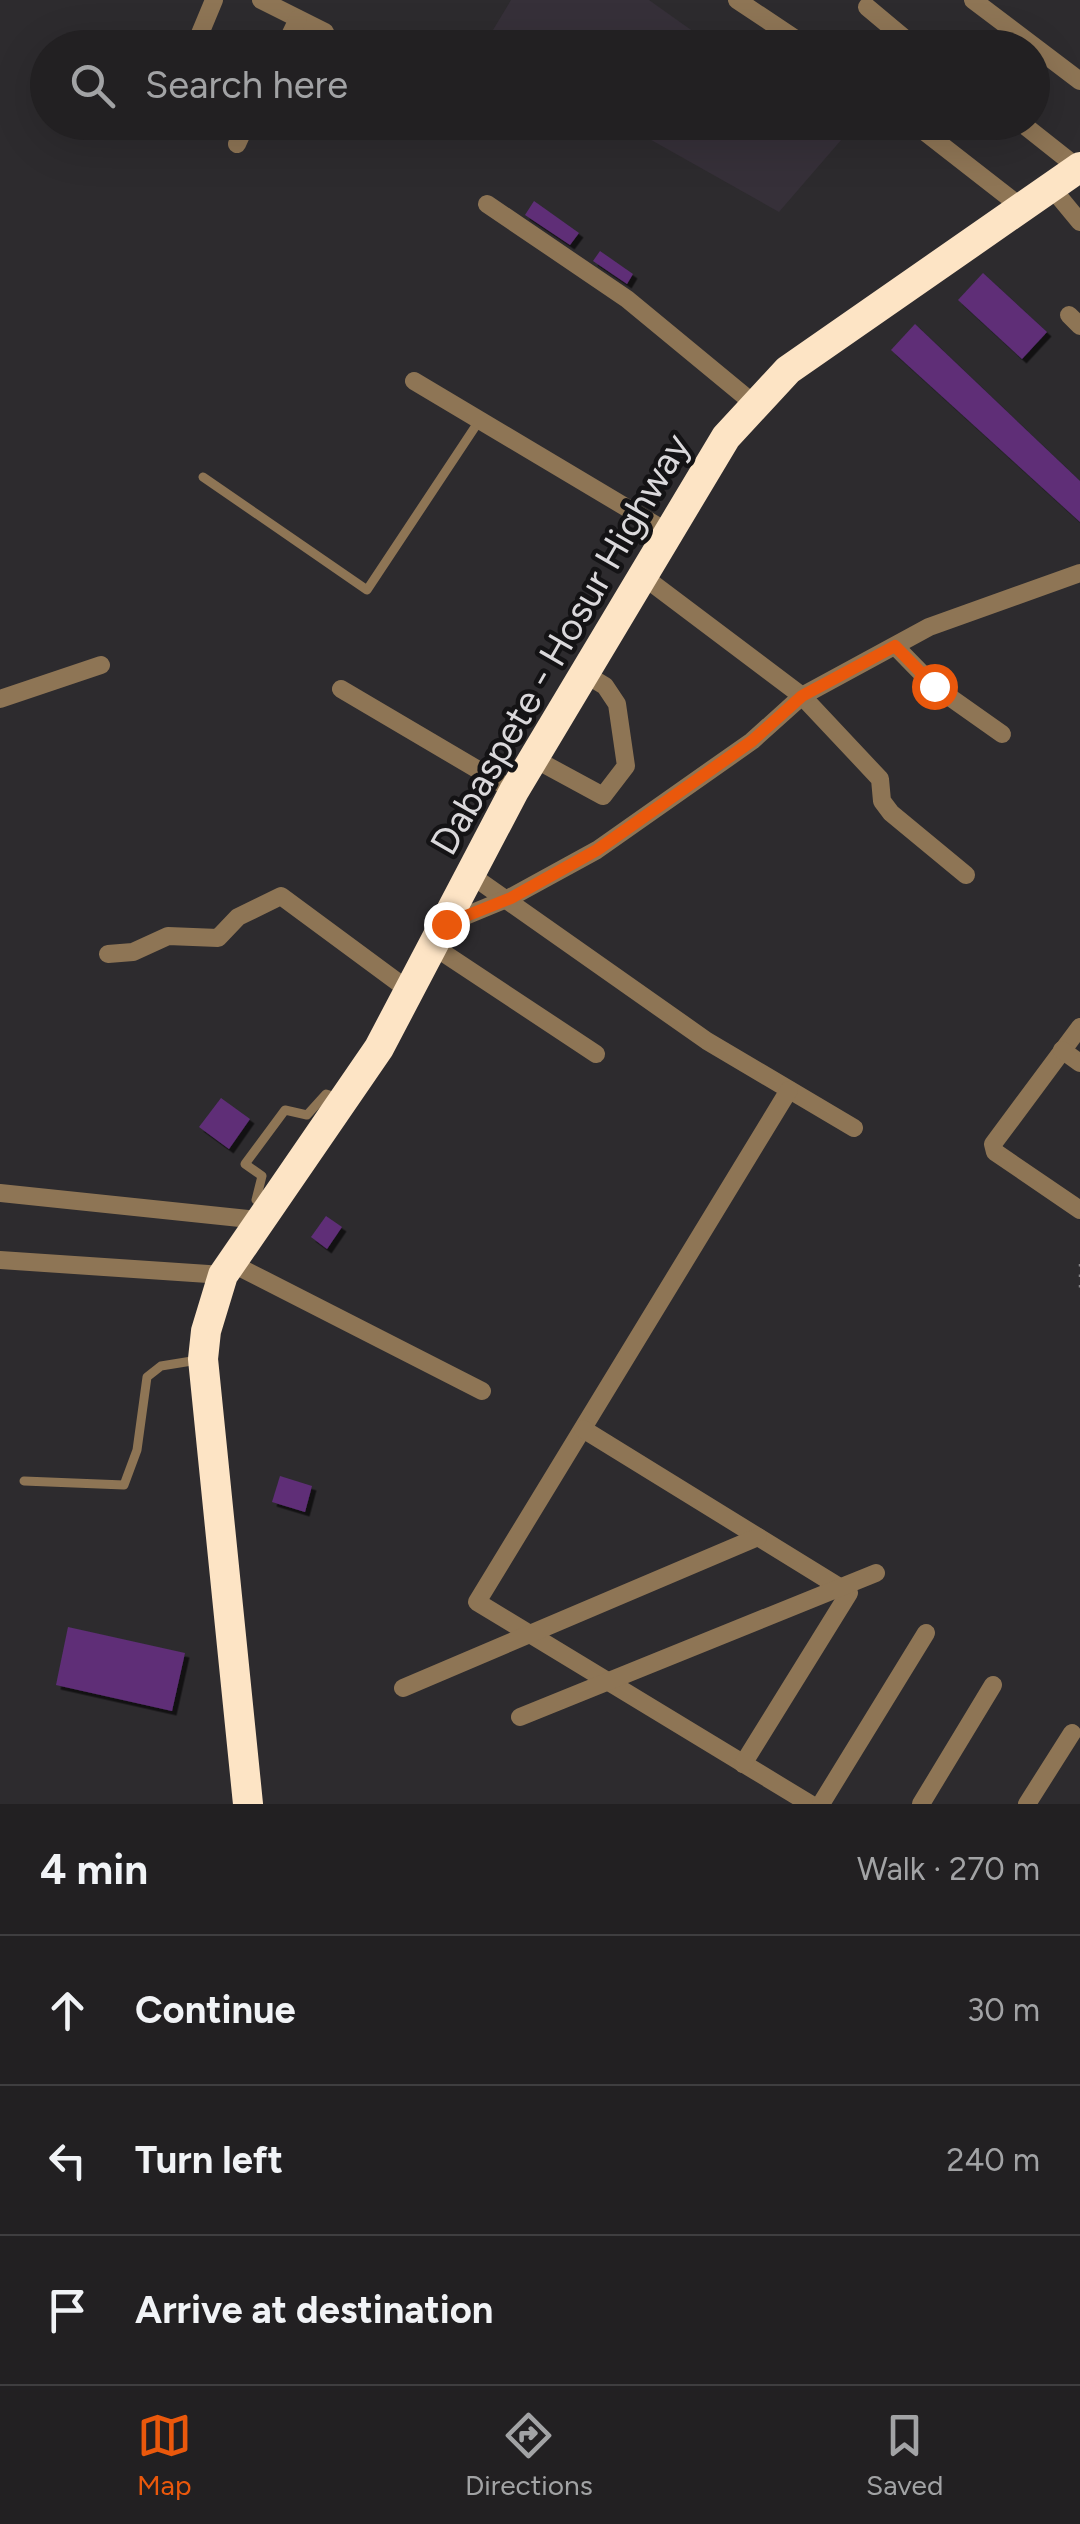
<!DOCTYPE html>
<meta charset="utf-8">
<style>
body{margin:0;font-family:Figtree,sans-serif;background:#2a282a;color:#f1f3f6}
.stop{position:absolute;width:30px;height:30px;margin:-22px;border:8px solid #ea580c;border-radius:50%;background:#fff}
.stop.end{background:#ea580c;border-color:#fff;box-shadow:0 2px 10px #0008}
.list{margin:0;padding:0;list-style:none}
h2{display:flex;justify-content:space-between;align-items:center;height:130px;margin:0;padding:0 40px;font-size:42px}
h2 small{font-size:32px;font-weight:400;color:#a2a3a5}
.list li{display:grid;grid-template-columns:65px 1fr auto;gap:30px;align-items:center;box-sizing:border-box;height:150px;padding:0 40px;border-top:2px solid #3f3e40}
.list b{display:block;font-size:38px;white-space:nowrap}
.list em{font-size:32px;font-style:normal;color:#a2a3a5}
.icon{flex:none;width:55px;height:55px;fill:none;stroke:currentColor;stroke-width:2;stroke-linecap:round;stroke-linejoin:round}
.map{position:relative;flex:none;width:1080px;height:1804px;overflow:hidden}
.search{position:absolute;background:#222022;box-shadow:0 10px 40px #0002;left:30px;right:30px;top:30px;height:110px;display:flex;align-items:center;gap:25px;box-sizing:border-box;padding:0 35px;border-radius:55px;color:#a2a3a5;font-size:38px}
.sheet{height:580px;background:#222022}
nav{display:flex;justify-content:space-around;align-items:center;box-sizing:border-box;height:140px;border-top:2px solid #3f3e40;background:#222022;font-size:28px;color:#a2a3a5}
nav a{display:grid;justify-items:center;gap:5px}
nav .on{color:#ea580c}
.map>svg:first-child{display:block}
.built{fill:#363039}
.building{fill:#5e2f77;filter:url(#shadow)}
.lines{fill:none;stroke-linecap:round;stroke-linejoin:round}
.path{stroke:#828083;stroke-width:2.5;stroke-dasharray:2.5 8;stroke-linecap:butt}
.lane{stroke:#8e7555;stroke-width:9}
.street{stroke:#8e7555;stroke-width:18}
.highway{stroke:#fde4c5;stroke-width:30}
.route{stroke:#ea580c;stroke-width:12}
.labels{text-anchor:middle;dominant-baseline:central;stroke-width:9;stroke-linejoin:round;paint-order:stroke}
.street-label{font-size:38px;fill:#dad8db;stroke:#141315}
</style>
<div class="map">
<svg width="1080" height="1804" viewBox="0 0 1080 1804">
<defs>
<filter id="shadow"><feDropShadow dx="4.5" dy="4.5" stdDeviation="0" flood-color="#0009"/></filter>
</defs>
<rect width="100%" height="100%" fill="#2d2b2e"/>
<!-- built -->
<g class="built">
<polygon points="511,0 649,0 715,47 516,47 493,30"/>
<polygon points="621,123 818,123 842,139 779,212"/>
</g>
<!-- building -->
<g class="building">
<polygon points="534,201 579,233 570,245 525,215"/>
<polygon points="600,251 633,274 627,284 593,261"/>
<polygon points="983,273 1047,332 1022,359 958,300"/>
<polygon points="915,324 1080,481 1080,522 891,350"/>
<polygon points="221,1098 250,1119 229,1149 199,1127"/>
<polygon points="326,1216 342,1227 327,1249 311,1237"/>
<polygon points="280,1476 312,1486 305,1512 272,1502"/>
<polygon points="68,1627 185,1653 172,1711 56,1685"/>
</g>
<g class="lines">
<!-- path -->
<polyline class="path" points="1080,1264 1080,1289"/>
<!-- lane -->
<g class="lane">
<polyline points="203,477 367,590 479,421"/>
<polyline points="265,1207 256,1200 262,1176 245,1164 285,1110 307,1115 326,1094 336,1097"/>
<polyline points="24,1481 124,1485 137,1450 147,1377 161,1366 198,1360"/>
</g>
<!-- street -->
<g class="street">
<polyline points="261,0 325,32"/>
<polyline points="737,0 809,48"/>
<polyline points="973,0 1080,81"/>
<polyline points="867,7 916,48"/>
<polyline points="194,48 214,0"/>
<polyline points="284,48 298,19"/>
<polyline points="912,122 1021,207"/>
<polyline points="1020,122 1078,168"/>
<polyline points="237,144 247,122"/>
<polyline points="1051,187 1080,222"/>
<polyline points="487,204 627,299 753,403"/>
<polyline points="1069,315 1080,326"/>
<polyline points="414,381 669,533"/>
<polyline points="644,577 802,696 880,779 882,801 891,813 966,875"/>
<polyline points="895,646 934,686 1002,734"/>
<polyline points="341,689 514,791"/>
<polyline points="0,699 101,665"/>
<polyline points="533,758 603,796 626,766 617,704 605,686 585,674"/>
<polyline points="471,875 707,1041 854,1128"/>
<polyline points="446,924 511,897 597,850 752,741 802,696 929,627 1080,573"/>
<polyline points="433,946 596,1054"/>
<polyline points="108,954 133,952 168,936 218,938 238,917 281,896 411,992"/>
<polyline points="1080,1027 993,1144 995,1152 1080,1210"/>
<polyline points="1062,1050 1080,1063"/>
<polyline points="789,1090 477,1602 810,1804"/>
<polyline points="0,1193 259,1220"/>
<polyline points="0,1260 223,1275"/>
<polyline points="231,1263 482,1391"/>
<polyline points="583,1429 849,1593 743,1764"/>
<polyline points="403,1688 758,1537"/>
<polyline points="520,1717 876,1573"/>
<polyline points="821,1804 926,1633"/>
<polyline points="921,1804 993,1685"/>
<polyline points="1027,1804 1072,1733"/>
</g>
<!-- highway -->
<polyline class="highway" points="248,1804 203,1359 206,1331 223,1275 379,1048 514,791 726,437 788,370 1080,167"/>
</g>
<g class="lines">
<!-- route -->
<polyline class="route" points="446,924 511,898 597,850 752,741 802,696 895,646 934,686"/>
</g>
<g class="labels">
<!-- street labels -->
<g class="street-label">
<text transform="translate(560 644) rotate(-60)">Dabaspete - Hosur Highway</text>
</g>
</g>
</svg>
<div class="stop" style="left:934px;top:686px"></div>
<div class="stop end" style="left:446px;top:924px"></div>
<div class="search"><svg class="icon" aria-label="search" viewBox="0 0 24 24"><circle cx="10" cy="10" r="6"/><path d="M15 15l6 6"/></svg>Search here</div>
</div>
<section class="sheet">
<h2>4 min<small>Walk · 270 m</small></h2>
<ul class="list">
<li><svg class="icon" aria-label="ahead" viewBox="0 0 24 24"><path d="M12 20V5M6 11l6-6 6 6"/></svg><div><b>Continue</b></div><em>30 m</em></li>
<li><svg class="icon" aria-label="left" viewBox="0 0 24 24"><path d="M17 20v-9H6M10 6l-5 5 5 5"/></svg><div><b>Turn left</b></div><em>240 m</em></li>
<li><svg class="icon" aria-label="arrive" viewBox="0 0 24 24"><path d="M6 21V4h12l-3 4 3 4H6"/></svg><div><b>Arrive at destination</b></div></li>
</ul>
</section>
<nav>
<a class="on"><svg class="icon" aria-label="map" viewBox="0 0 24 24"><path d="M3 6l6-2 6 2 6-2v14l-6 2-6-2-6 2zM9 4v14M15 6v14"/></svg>Map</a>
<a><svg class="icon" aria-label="directions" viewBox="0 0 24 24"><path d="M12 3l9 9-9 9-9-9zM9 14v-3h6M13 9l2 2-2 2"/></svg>Directions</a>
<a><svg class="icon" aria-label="saved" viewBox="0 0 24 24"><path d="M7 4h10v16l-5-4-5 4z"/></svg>Saved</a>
</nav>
